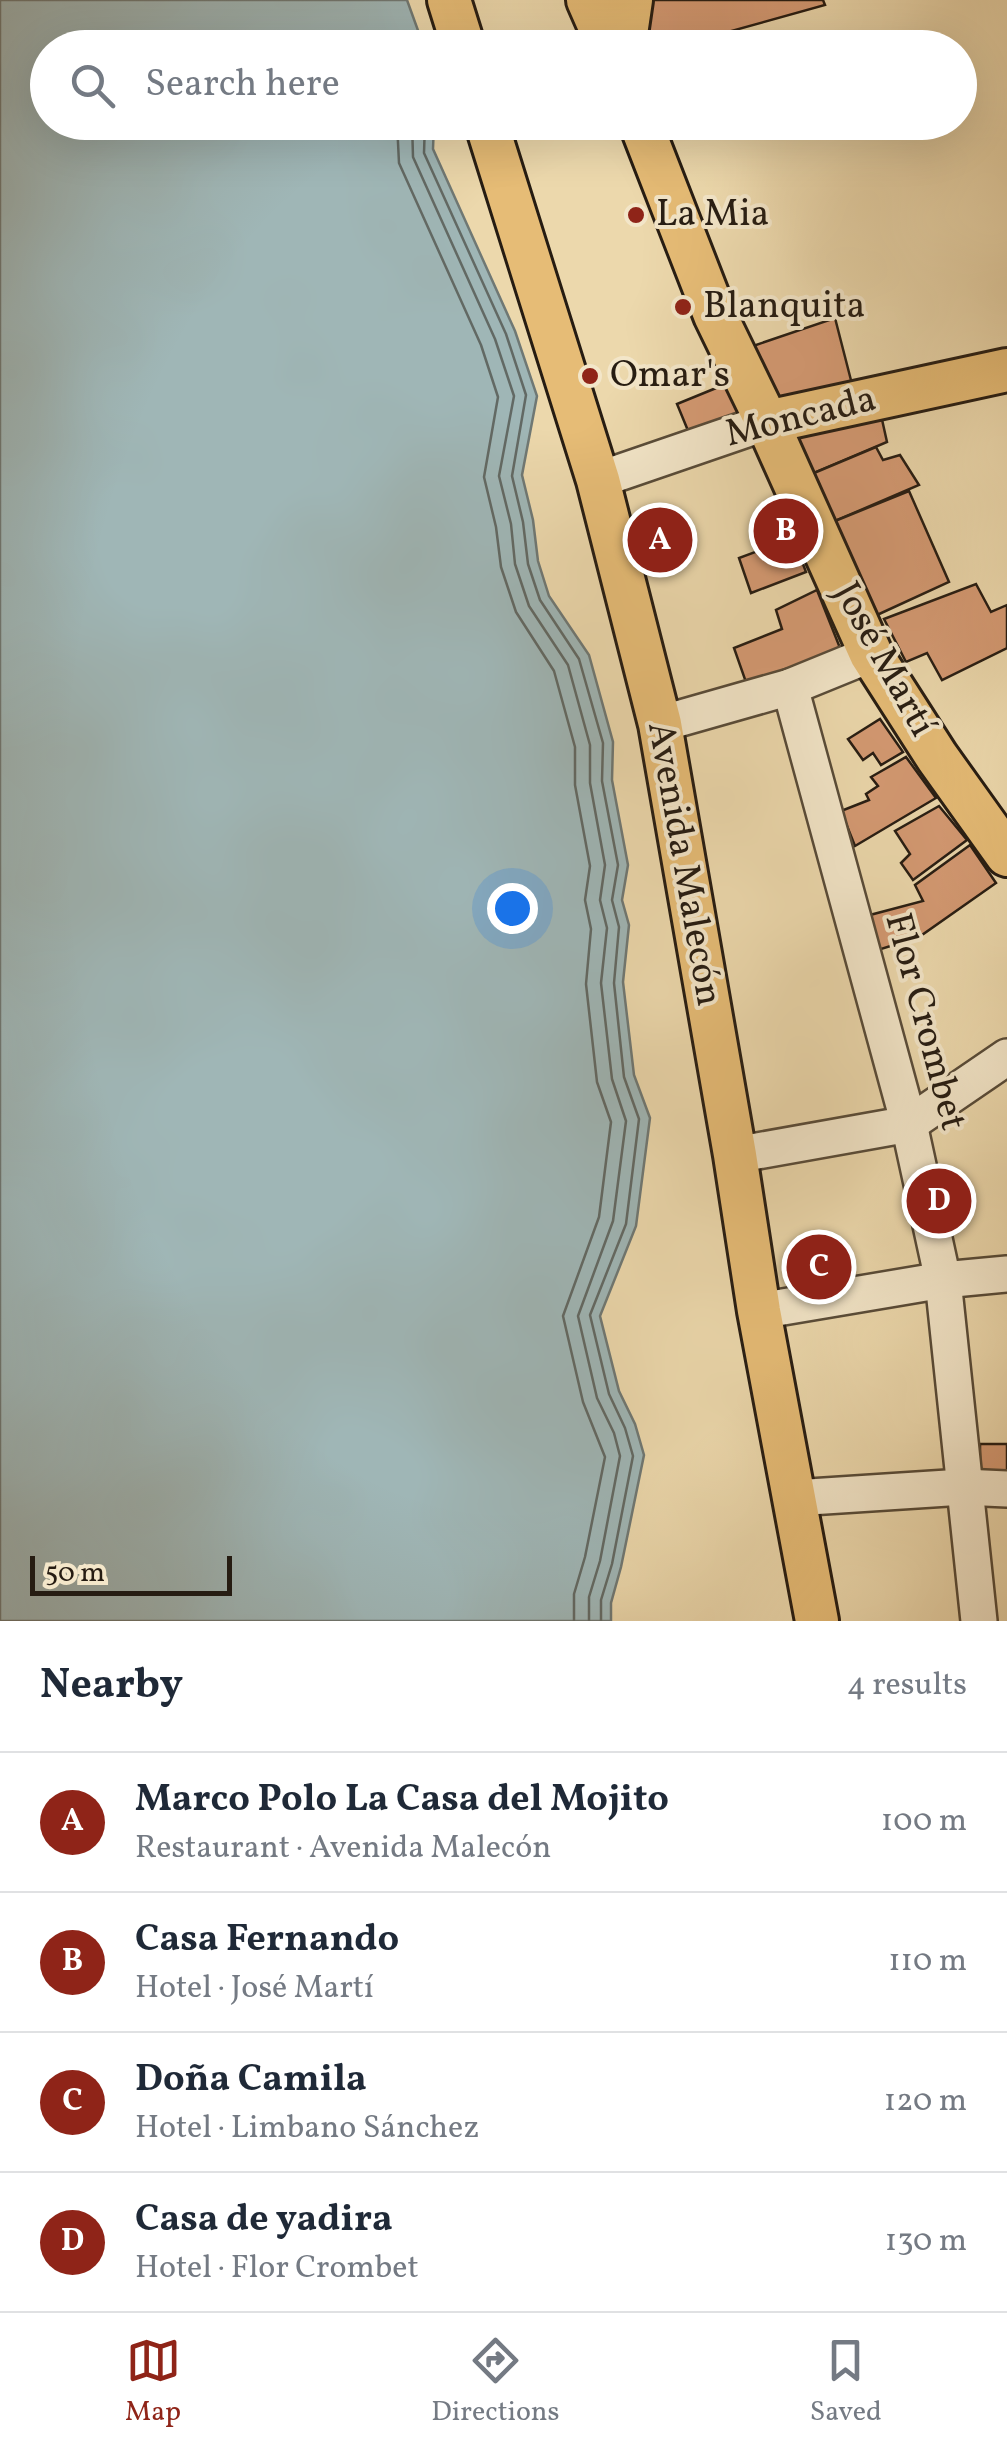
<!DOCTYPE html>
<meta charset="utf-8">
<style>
body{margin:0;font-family:Vollkorn,serif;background:#f6f6f7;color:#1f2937}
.scale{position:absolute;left:30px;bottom:25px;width:202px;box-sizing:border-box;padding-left:10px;border:5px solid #261c12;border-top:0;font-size:28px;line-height:35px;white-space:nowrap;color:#261c12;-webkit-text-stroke:8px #f3e6c9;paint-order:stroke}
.you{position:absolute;left:512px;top:908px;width:35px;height:35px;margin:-25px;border:8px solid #fff;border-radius:50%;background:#1a73e8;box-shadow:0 0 0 15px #1a73e833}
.badge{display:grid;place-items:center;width:65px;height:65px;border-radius:50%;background:#8f2418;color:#fff;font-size:32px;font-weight:700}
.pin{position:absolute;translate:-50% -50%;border:5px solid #fff;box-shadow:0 2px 10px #0006}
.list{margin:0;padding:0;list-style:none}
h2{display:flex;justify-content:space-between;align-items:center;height:130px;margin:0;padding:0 40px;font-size:42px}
h2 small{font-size:32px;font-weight:400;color:#747a83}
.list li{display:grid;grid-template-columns:65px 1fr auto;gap:30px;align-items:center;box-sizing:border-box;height:140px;padding:0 40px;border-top:2px solid #e0e1e3}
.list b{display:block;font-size:38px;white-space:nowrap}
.list p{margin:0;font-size:32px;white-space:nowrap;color:#747a83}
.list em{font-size:32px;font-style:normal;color:#747a83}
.icon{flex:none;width:55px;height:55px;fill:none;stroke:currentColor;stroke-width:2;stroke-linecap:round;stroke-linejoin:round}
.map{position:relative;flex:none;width:1007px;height:1621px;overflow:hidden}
.search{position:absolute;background:#fff;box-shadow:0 10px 40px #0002;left:30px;right:30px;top:30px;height:110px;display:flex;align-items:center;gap:25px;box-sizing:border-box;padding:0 35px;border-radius:55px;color:#747a83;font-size:38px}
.sheet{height:690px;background:#fff}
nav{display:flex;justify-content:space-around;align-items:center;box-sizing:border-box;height:140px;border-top:2px solid #e0e1e3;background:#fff;font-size:28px;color:#747a83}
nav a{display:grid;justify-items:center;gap:5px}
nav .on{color:#8f2418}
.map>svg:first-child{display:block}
.water{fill:#9fb6b6;stroke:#6f7874;stroke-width:2.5}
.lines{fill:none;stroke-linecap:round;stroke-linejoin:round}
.shore{stroke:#626964;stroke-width:2.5}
.building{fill:#d59a73;stroke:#261c12;stroke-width:2.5}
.minor-casing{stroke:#584b38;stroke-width:40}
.major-casing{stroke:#261c12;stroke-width:48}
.minor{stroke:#f3e6c9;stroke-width:35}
.major{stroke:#e6bc76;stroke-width:42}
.poi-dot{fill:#8f2418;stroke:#f3e6c9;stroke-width:4}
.labels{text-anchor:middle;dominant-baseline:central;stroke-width:8;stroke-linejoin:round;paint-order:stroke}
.poi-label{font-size:38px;fill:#261c12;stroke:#f3e6c9;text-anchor:start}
.street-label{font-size:38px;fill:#261c12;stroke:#f3e6c9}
</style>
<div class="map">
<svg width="1007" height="1621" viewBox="0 0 1007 1621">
<rect width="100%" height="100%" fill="#ecd8ac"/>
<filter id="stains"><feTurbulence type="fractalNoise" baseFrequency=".002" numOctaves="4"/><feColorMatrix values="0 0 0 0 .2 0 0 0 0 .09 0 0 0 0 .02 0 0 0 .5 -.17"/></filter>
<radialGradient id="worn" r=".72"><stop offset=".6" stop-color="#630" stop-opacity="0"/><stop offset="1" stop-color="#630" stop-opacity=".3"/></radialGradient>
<!-- water -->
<polygon class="water" points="0,0 407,0 424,47 48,48 48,122 434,123 433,149 515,331 537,396 522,475 533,520 538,561 549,596 589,655 613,742 612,780 628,865 622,900 629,925 623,982 634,1075 650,1118 636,1226 600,1316 619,1391 635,1424 644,1455 621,1567 611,1603 611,1621 0,1621"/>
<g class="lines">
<!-- shore -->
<g class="shore">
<polyline points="397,122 399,163 481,345 498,397 484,477 496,527 501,567 516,612 554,671 575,747 575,785 590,866 585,900 591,929 586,984 597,1082 611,1122 599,1217 563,1316 583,1402 605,1457 585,1557 574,1594 574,1621"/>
<polyline points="412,122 413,157 495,339 514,396 499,476 511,524 515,564 529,606 568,665 590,745 590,783 605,865 600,900 607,928 601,983 612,1079 626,1121 613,1221 578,1316 597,1398 614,1433 620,1456 600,1561 589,1597 589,1621"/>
<polyline points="425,122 424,153 506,334 526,395 512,476 523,522 528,564 540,600 579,659 603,743 602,781 618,865 612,900 619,927 614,983 624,1077 639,1119 626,1224 590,1315 609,1394 625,1428 633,1456 612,1564 601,1600 601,1621"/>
</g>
</g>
<!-- building -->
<g class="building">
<polygon points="647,0 823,0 825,5 670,48 640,48"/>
<polygon points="835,318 853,388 779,404 753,346"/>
<polygon points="726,384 738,413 689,433 677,404"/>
<polygon points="879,406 887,442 814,473 793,427"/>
<polygon points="876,447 883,460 900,455 919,485 835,521 814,473"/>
<polygon points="909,491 949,582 877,615 835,521"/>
<polygon points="668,522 675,553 653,558 646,526"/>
<polygon points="793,538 806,572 751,593 739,558"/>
<polygon points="976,584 991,612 1007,605 1007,648 942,680 927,653 906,662 884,619"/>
<polygon points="817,590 842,653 748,688 734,648 782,629 776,610"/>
<polygon points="880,719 903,752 881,765 873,753 863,760 848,739"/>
<polygon points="906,757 936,798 855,846 841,811 869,800 866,794 878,786 871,777"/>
<polygon points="939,806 967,840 913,880 901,863 910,854 895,831"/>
<polygon points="970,845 996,883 919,937 878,950 870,915 923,901 915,885"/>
<polygon points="980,1444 1007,1444 1007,1480 980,1481"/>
</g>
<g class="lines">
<defs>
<g id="minor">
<polyline points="598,480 767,422"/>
<polyline points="790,687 909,1124 943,1280 979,1621"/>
<polyline points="660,724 790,687 871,654"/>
<polyline points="735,1155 909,1124 1007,1057"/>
<polyline points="759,1311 943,1280 1007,1274"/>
<polyline points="794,1498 963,1487 1007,1489"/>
</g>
<g id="major">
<polyline points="449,0 464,48"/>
<polyline points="588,0 609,48"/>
<polyline points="624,48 631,0"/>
<polyline points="486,122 598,480 660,724 735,1155 759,1311 817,1621"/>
<polyline points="640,122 715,315 767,422 871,654 937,757 1007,855"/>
<polyline points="767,422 1007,370"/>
</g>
</defs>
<!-- minor casing -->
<use href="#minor" class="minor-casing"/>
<!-- major casing -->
<use href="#major" class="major-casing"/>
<!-- minor -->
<use href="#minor" class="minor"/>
<!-- major -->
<use href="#major" class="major"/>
</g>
<!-- markers -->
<g class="poi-dot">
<circle cx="636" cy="215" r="10"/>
<circle cx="683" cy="307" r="10"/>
<circle cx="590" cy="376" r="10"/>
</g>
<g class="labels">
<!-- poi labels -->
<g class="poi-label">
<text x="656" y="215">La Mia</text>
<text x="703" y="307">Blanquita</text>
<text x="610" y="376">Omar's</text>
</g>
<!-- street labels -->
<g class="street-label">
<text transform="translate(801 418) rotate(-14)">Moncada</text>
<text transform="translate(883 660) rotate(61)">José Martí</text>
<text transform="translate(683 864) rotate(80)">Avenida Malecón</text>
<text transform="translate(924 1022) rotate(75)">Flor Crombet</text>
</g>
</g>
<rect width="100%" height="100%" filter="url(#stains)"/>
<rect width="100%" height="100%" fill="url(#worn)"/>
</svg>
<div class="scale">50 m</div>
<div class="you"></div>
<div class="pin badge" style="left:660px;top:540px">A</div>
<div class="pin badge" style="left:786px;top:531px">B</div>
<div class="pin badge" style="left:819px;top:1267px">C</div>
<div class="pin badge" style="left:939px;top:1201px">D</div>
<div class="search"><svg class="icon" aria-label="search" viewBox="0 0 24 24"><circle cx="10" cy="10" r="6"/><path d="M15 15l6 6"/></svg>Search here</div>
</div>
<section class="sheet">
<h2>Nearby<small>4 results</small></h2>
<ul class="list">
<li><span class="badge">A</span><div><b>Marco Polo La Casa del Mojito</b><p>Restaurant · Avenida Malecón</p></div><em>100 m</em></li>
<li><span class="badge">B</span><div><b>Casa Fernando</b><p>Hotel · José Martí</p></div><em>110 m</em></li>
<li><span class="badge">C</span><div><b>Doña Camila</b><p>Hotel · Limbano Sánchez</p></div><em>120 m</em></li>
<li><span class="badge">D</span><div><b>Casa de yadira</b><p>Hotel · Flor Crombet</p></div><em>130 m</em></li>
</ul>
</section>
<nav>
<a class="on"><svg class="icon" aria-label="map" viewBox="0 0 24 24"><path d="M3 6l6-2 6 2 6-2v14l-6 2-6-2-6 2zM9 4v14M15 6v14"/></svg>Map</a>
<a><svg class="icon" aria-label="directions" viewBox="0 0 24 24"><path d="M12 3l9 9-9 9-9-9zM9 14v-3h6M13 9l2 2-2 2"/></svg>Directions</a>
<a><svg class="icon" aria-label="saved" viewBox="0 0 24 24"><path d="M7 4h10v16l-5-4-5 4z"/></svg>Saved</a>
</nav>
